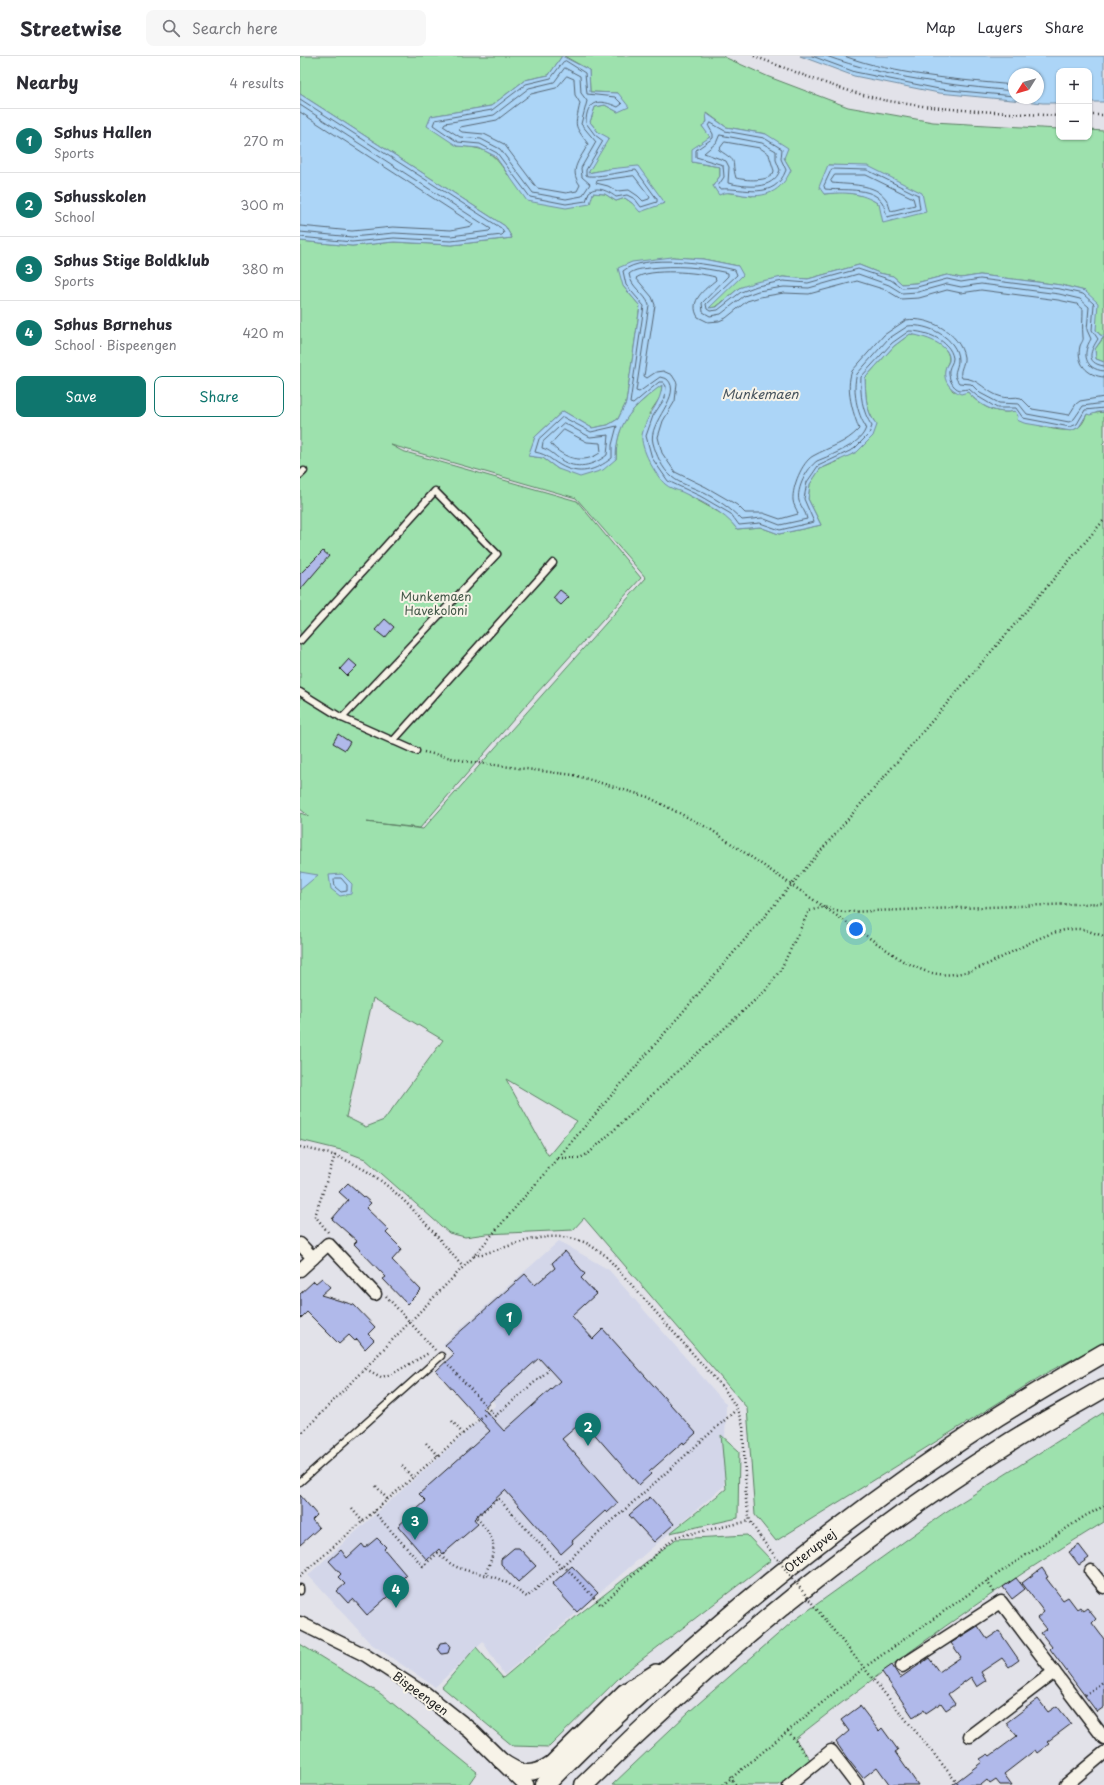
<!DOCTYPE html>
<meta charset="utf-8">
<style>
body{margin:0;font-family:"Playpen Sans",sans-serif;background:#f7f7f7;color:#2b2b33}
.controls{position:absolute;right:12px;top:12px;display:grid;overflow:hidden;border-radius:8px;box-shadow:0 1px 3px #0004}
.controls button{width:36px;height:36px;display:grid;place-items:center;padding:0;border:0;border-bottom:1px solid #e1e1e2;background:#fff;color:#2b2b33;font:20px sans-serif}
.compass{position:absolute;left:708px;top:12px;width:36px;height:36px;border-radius:50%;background:#fff;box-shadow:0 1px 3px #0004;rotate:233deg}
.you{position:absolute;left:556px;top:873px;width:14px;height:14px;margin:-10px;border:3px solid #fff;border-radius:50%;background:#1a73e8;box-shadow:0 0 0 6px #1a73e833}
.badge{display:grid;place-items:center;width:26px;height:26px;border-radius:50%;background:#0f766e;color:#fff;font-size:13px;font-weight:700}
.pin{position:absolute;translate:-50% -33px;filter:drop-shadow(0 1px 2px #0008)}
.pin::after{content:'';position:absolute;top:21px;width:14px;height:12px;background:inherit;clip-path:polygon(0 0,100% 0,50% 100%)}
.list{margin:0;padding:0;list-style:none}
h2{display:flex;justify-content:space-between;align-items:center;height:52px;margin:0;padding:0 16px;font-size:17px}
h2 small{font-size:13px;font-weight:400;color:#7c7c81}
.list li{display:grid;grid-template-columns:26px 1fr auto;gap:12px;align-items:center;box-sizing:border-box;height:64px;padding:0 16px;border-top:1px solid #e1e1e2}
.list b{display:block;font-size:15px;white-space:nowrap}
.list p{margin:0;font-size:13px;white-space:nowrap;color:#7c7c81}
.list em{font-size:13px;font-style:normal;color:#7c7c81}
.actions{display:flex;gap:8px;padding:12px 16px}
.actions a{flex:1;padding:9px 0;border:1px solid #0f766e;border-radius:8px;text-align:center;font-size:14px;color:#0f766e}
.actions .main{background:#0f766e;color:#fff}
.icon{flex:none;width:22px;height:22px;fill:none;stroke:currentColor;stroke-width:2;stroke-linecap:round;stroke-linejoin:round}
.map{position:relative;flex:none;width:804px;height:1729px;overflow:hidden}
header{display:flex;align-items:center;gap:24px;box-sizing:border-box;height:56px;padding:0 20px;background:#fff;border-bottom:1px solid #e1e1e2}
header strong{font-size:19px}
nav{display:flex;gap:22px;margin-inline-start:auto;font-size:14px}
.search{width:280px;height:36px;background:#f7f7f7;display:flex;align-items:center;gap:10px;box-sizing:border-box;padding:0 14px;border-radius:8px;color:#7c7c81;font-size:15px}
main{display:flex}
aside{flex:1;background:#fff}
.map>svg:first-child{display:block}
.built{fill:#d3d6e9}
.green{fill:#9de1ad;stroke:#5c7e64;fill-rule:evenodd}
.water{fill:#acd5f7;stroke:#728b9f;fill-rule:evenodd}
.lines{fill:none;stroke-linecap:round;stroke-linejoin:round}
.shore{stroke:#566674;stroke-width:1}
.building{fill:#b0b9ea;stroke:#1c1c1c;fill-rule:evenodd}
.service-casing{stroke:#1c1c1c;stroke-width:9}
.minor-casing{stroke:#1c1c1c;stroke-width:15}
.tertiary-casing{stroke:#1c1c1c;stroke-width:18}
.secondary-casing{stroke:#1c1c1c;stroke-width:21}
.path{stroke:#1c1c1c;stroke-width:2.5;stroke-dasharray:1 3;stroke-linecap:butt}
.service{stroke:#f7f3e8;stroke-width:6}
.minor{stroke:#f7f3e8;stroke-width:12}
.tertiary{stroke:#f7f3e8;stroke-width:15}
.secondary{stroke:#f7f3e8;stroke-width:18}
.path-bridge{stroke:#1c1c1c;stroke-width:2.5;stroke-dasharray:1 3;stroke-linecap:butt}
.labels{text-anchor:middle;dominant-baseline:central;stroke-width:4;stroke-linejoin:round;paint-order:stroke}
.park-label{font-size:12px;fill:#435748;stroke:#f7f3e8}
.street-label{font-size:12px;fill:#1c1c1c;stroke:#f7f3e8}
.water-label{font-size:13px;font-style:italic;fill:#47545e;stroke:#f7f3e8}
</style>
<header>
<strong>Streetwise</strong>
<div class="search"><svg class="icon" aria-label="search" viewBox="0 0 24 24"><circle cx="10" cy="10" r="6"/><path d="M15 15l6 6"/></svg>Search here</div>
<nav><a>Map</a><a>Layers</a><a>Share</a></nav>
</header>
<main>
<aside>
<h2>Nearby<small>4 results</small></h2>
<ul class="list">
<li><span class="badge">1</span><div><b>Søhus Hallen</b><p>Sports</p></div><em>270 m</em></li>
<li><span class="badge">2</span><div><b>Søhusskolen</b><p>School</p></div><em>300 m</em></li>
<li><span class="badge">3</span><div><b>Søhus Stige Boldklub</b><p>Sports</p></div><em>380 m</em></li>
<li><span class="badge">4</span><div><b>Søhus Børnehus</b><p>School · Bispeengen</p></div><em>420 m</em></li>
</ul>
<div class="actions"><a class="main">Save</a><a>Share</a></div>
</aside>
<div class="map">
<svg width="804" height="1729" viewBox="0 0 804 1729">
<rect width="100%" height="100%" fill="#e2e2e9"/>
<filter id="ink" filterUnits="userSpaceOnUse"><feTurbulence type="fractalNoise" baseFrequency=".025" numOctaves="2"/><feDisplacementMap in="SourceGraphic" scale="8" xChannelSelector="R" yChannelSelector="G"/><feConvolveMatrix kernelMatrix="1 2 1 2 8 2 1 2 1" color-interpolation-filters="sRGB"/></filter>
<g filter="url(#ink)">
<!-- built -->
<polygon class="built" points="259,1185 309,1214 426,1348 424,1430 204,1619 183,1586 135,1631 70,1587 8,1519 196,1349 143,1288"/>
<!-- green -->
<g class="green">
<path d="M0,0H262L249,19L225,24L191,50L132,60L157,90C186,92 191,94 208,119L293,137L305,138L316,145L325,142L332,147L309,113L288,117L298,76L290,66L295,51L305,49L318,56V37L290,36L289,14L264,0H422L469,21L548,51L633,66L759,73V81H789V74L804,75V280L800,279L796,274L785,235L761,229L680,219L661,222L647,219L616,227L602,228L593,220L579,217L559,209L508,223L483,221L439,232L416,251L408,252L438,210L403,203L372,201L323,230L340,250L326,347L318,363L308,369L292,372L263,355L235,381L229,400L243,402L258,413L316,403C316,363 334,352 362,328L361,340L349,358L388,439L429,462L437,473L460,471L479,478L521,469L508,443L510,428L520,413L539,405L577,369C565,355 566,339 565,322L594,290L610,278C624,280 647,286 649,302C649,306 647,308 646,311C643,320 648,328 653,335L668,336C679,350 697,359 715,355C723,368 767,380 779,371C783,368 785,362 787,358L804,356V386L802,388L804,389V1287L748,1316L476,1485L455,1459L447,1352L284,1162L273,1174L186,1178L165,1181L149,1177L65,1103L41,1094L0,1084V757L9,760L0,753V185L52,190L94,186L152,189L212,182L205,170L0,38ZM407,57L426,71L466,78L484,102L491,114L452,140L424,136L413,130L420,120V111L392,106L410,80L402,70L407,66ZM528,109L543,110L625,156L579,148L566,140L543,136L524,138ZM91,389L276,442L346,522L123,773L66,766L120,772L227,648L341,522L277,445L102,395ZM73,942L143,984L84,1064L66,1071L46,1061ZM206,1023L277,1065L249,1099H248Z"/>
<polygon points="804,281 804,306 796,303 795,293"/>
<path d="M804,1356V1466C696,1531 593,1606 495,1683L511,1705L479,1729H312L390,1655L492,1566L644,1457Z"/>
<polygon points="421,1379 439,1395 438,1462 370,1477 426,1433"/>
<polygon points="447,1479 471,1504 324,1617 249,1691 213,1690 142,1631 176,1591 203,1622 278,1559 376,1483"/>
<polygon points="0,1588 81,1638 177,1716 168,1729 0,1729"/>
</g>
<!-- water -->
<g class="water">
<polygon points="262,0 289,14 290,36 318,37 329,51 318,56 305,49 295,51 290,66 298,76 309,82 288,117 309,113 338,110 365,147 340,156 332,147 325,142 316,145 305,138 293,137 290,148 266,152 227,145 195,100 179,92 157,90 127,70 131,60 191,50 225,24 249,19"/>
<path d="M500,0H804V46H789V15H759V47H743L639,37L554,20ZM714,18H738V42H714Z"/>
<polygon points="0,38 205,170 212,182 152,189 94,186 52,190 0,185"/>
<path d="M406,57L426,71L466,78L488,92L484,102L491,114C481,136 466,142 443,139C434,137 427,135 419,139L413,130L420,120V111L392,106V93L410,81L402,70L407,66Z"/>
<path d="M528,109L568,110L622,137L626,156L583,167L579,148C560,136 546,136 524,138L519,131Z"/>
<path d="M372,201L403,203L438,210L443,219L409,252L417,251L439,232L456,226L483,221L508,223L559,209L579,217L593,220L602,228L616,227L647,219L661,222L680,219L761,229L785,235L798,247L796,274L800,279L804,280L795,293L796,303L804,306V356H798L790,359L787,358L779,371L771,375L724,367L717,364L718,360L715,355C697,359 680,350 668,336L661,338C651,334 643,326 645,314C645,311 648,308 649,305C652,288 622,280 610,278L594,290L565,322C566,339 565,355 577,369L573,380L557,396L520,413L510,428L508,443L521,469L479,478L460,471L437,473C423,455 402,446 382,436C377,434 369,432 365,428C356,420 340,392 342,379C345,360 362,347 362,329C334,350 316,365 316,403L303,414L280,421L258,413L243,402L228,400L235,381L263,355L292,372L308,369L318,363L326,347L340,250L323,230L318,212L332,206Z"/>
<polygon points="0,816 18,819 0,834"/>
<polygon points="42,818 52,828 51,838 40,840 31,833 29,819"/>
</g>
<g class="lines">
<!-- shore -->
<g class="shore">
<polyline points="512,0 555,16 639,33 714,40"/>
<path d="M526,0C587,22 650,29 714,35"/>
<path d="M544,0C596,19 659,24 714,29"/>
<path d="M266,5L285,17L287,38L315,41L322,48L318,51C300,43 286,43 286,67L295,79L303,85L286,114V119C291,123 326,115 336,114L357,143V146L341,151L335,143L327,139L316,141C309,136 298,129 289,136L286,145L266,148L230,141L197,97L180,88L158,86L133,69L135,64L192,54L226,28L251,22L263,6Z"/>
<polygon points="265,12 280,20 281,37 287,45 281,68 296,86 281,112 282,121 290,128 282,140 266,143 233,137 200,93 181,83 160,81 143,70 145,67 194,59 229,32 254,26"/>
<path d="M267,20L274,23L275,39L280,47C275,72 273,67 288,88C281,103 268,113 280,129L277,135L266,137L237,132L204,88L184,78L162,76L159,74L160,71L197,64L231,38L256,32Z"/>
<polyline points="0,43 201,172 204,177 202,179 151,185 94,182 52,186 0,181"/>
<polyline points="0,49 191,173 189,175 151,180 94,177 52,181 0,176"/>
<polyline points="0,56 173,168 172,170 151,174 93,171 52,175 0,170"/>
<path d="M411,67L425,75L464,82L482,93L481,103L486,114C474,146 444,131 420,133L418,130L424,121L423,109L396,101V94L413,82V78L409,71Z"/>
<path d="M420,79L462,87L476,95V104L480,114C473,135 445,131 428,127L429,111L426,105L404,97L416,87Z"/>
<path d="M425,86L460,92L469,98C469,100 474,114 474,115C472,127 443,124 436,122C430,101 440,108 419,94Z"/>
<path d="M532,113L567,114L618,139L620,153L587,161C585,157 585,150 582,146C571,130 541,135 525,133L524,130Z"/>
<path d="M535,119H566L613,142L615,149L591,155C589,152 589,147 586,143C575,127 549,129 532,127L531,125Z"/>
<polygon points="334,120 350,141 349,143 343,145 338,140 329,134 317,135 308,130 296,127 297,125"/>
<path d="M804,310C784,307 791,294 798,283L792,274L794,248L783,238L760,233L680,223L661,226L647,223L617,231L602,232L591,224L558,213L508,227L483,225L457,230L441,236L418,254L410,255L407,253L406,248L437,219L435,214C410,208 344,197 323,215L326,229L344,250L330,347L333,348L359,326H363L366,330L365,342L353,360L346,380L352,402L368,425L400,440L431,458L439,469L460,467L480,474L514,466L504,443L507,426L518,410L554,393L569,378L572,370C562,356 560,338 561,321L592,287L609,275C626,275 650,284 653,302C653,307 650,309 649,314C648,321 652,332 660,334C663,334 666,333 669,333L677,340L697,352H716L723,362L770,371L777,368L785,354L804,352"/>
<path d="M804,315C784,313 782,297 791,283L787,274L789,251L780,243L759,238L681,228L661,231L647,228L618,236L602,237L589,229L558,218L509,232L484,231L458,235L444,240L421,258L410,260L403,256L402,247L428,220V217C401,211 377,209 350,212C342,213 335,213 329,218C331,232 345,237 349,249L336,335L339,336L360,321L367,323C384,339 347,366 353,387C356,398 362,413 372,421C380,428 393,431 402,436C417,443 430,452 442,464L462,462L480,469L507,463C506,456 501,451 499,445C496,433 507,412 517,405C531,399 563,388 566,371C557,358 552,333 557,318L588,283L608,270C627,267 658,282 658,304C658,314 651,317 659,327L671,328L680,337L699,347L719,348L727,358L769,366L774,363L783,350L804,347"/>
<path d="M804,321C787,320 776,307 780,290C781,287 784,284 783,281C782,270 783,264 783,253L777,248L758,244L681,234L661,237L647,234L619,242L601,243L586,234L557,225L509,238L484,237L460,241L447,245L426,262L419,265L408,266L398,261C388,245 405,233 416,224L415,221C398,216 350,212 336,222L352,241L355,249L344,320L347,322L356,316L363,315L372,319L377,327L375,345L363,365L358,381L362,397L375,416L406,431L437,449L445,457H463L480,463L498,458C497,453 493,449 493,444C492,431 502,406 513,400C531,390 545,388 559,373C553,356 545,333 552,315L584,279L606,264C629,260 660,277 664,301C665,309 658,315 662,322C680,322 685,337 702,341C709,343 715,340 721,342L732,353L769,359L776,348L780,345L804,341"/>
<path d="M263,361L291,376L317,370L312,389V402C295,415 279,420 260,409C249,403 249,399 235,396L239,383Z"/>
<path d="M264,367L290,381L309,379L307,399C293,410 276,414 261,404C254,399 250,394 242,392L243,386Z"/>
<path d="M264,374L287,386L300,387L301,396C285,409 263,403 251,388Z"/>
<polygon points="36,822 41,822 47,829 47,835 41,836 35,831 34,824"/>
</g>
</g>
<!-- building -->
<g class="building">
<polygon points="23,495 29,500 0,534 0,518"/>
<polygon points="260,534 269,541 261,549 253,542"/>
<polygon points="85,563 94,571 85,582 75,574"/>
<polygon points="49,603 57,610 47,620 40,613"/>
<polygon points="38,678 50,686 45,694 33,687"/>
<polygon points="48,1127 71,1147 66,1152 89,1174 86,1177 102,1193 92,1204 121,1234 107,1248 83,1223 86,1221 54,1188 57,1185 32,1163 48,1144 39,1136"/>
<path d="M265,1195L285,1218L281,1222L296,1238L272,1260L293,1283L303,1273L396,1377L384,1388L383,1386L349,1416L351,1418L339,1429L283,1365L262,1383L318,1447L307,1457L305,1455L272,1485L273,1487L261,1498L205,1434L174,1463L178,1468L143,1498L139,1493L127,1504L98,1470L126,1445L119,1438L190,1375L136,1315L154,1298L145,1289L225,1218L235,1229L255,1212L252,1207ZM239,1302L260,1325L204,1375L183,1352Z"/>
<polygon points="22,1222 30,1231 21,1239 54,1249 75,1271 68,1278 74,1284 65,1293 57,1283 55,1285 49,1279 39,1288 7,1256 0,1263 0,1238 14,1225 16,1227"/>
<polygon points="0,1439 17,1459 12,1464 19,1472 0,1489"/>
<polygon points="350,1441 374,1468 354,1486 329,1459"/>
<polygon points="77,1482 86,1491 84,1493 106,1519 103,1522 105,1525 67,1559 53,1543 48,1547 37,1535 45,1528 38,1521 41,1518 29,1505 41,1494 47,1502 62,1488 65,1492"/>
<polygon points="779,1489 789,1502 779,1509 769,1496"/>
<polygon points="214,1492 219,1492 236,1510 218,1526 201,1508 201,1503"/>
<polygon points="272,1510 298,1537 277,1556 252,1528"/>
<polygon points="742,1512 748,1521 746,1522 763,1544 768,1541 777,1553 780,1551 783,1555 787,1552 796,1563 792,1567 804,1583 804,1651 797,1656 750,1593 752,1591 741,1577 746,1573 737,1562 744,1556 722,1527"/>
<polygon points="716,1522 725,1533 712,1543 703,1531"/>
<polygon points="678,1570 687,1583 699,1575 719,1604 709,1611 702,1602 681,1616 686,1625 677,1631 671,1621 648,1638 655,1648 646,1654 641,1647 626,1657 624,1654 613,1661 582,1616 592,1609 600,1622 629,1602 639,1616 661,1601 651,1587"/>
<polygon points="147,1586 150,1591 148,1597 142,1598 138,1593 140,1587"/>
<polygon points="738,1643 748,1656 757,1650 771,1668 747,1686 749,1688 737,1697 735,1694 704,1718 712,1729 700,1729 696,1724 690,1728 687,1724 681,1729 652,1729 682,1706 680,1703 688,1698 690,1700 717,1680 706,1667"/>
<polygon points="560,1650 579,1675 582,1672 598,1694 595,1696 618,1729 590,1729 577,1711 563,1722 547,1702 536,1686 549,1675 541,1664"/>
</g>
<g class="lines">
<defs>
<g id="service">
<polyline points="0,419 4,415"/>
<polyline points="0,585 135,435 197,498 42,662"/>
<polyline points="0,636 42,662 116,695"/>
<polyline points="93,685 253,507"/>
<polyline points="0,1426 141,1300"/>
<polyline points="0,1532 0,1535"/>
</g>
<g id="minor">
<polyline points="0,1188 13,1202"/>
<polyline points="0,1214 28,1188 75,1238"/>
<polyline points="791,1515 804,1531"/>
<polyline points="0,1567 65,1599 122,1636"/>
<polyline points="602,1610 701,1546 804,1682"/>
<polyline points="670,1680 754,1616"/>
<polyline points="489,1729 531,1695 557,1729"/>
<polyline points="766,1729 804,1697"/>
</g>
<g id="tertiary">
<polyline points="122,1636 171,1675 226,1729"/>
<path d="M200,1704C220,1718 231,1722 252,1707L324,1636L356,1616"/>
</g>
<g id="secondary">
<path id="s1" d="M245,1729C291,1681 340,1637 391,1593C487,1509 589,1430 697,1361C732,1339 768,1318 804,1297"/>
<path d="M284,1729C414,1600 557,1482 712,1385C742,1366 774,1350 804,1332"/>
</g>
</defs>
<!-- service casing -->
<use href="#service" class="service-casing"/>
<!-- minor casing -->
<use href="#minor" class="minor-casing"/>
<!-- tertiary casing -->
<use href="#tertiary" class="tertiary-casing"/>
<!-- secondary casing -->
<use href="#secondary" class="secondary-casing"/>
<!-- path -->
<g class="path">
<path d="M454,0C498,17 543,36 589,45C645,55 703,56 759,60"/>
<polyline points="789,59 804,59"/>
<path d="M124,696L170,706L274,719L348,741L410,773L603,905C610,908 617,912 625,915C679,933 723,876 774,873C784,872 795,878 804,880"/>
<path d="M0,1091C12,1094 25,1096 36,1100C91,1120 126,1168 163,1211"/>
<polyline points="258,1102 280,1102 289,1097 466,934 481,913 509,855 523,851 544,856 804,847"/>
<polyline points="28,1176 15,1160 35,1099"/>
<path d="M174,1200C212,1192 243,1171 284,1186C291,1189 298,1195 305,1199L425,1334L436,1351L443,1369L446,1445L450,1465L460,1481"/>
<polyline points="86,1240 135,1294"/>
<polyline points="146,1306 195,1360 249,1314"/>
<polyline points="66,1313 81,1321 92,1318 129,1297"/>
<polyline points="152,1365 163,1378"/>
<polyline points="0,1379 173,1201 804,464"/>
<polyline points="126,1387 138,1400"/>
<polyline points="102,1410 113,1422"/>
<polyline points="76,1430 88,1444"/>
<polyline points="52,1453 63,1466"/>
<path d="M74,1456L123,1510L138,1497C159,1520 179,1513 203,1525C212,1529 219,1536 227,1541L261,1511"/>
<polyline points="263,1509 436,1354"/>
<polyline points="0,1520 190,1354"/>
<path d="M184,1520C198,1491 197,1485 176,1461L198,1442L261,1511L263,1509L301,1549L375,1481L450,1465"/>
<polyline points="687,1525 694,1536"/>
<polyline points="526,1565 659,1729"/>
<polyline points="785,1639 804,1625"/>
<polyline points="488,1675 506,1699"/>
<polyline points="430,1721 436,1729"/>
<polyline points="423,1729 565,1611 687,1525 785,1460 804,1450"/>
</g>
<!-- service -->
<use href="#service" class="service"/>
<!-- minor -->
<use href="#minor" class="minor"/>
<!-- tertiary -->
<use href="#tertiary" class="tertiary"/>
<!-- secondary -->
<use href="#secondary" class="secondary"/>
<!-- path-bridge -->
<polyline class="path-bridge" points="460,1481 526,1565"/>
</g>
</g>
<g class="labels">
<!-- park labels -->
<g class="park-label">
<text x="136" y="540">Munkemaen<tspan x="136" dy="14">Havekoloni</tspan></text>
</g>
<!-- street labels -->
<g class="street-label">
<text stroke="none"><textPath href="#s1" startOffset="354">Otterupvej</textPath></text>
<text transform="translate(121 1637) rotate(36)">Bispeengen</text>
</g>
<!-- water labels -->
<g class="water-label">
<text x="460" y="337">Munkemaen</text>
</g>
</g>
</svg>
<div class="controls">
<button>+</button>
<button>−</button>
</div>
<svg class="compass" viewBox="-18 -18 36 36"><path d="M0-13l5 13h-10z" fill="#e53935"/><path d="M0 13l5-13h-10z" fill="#7c7c81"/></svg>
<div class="you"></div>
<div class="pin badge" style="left:209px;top:1280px">1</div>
<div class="pin badge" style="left:288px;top:1390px">2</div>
<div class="pin badge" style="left:115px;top:1484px">3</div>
<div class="pin badge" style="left:96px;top:1552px">4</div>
</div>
</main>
